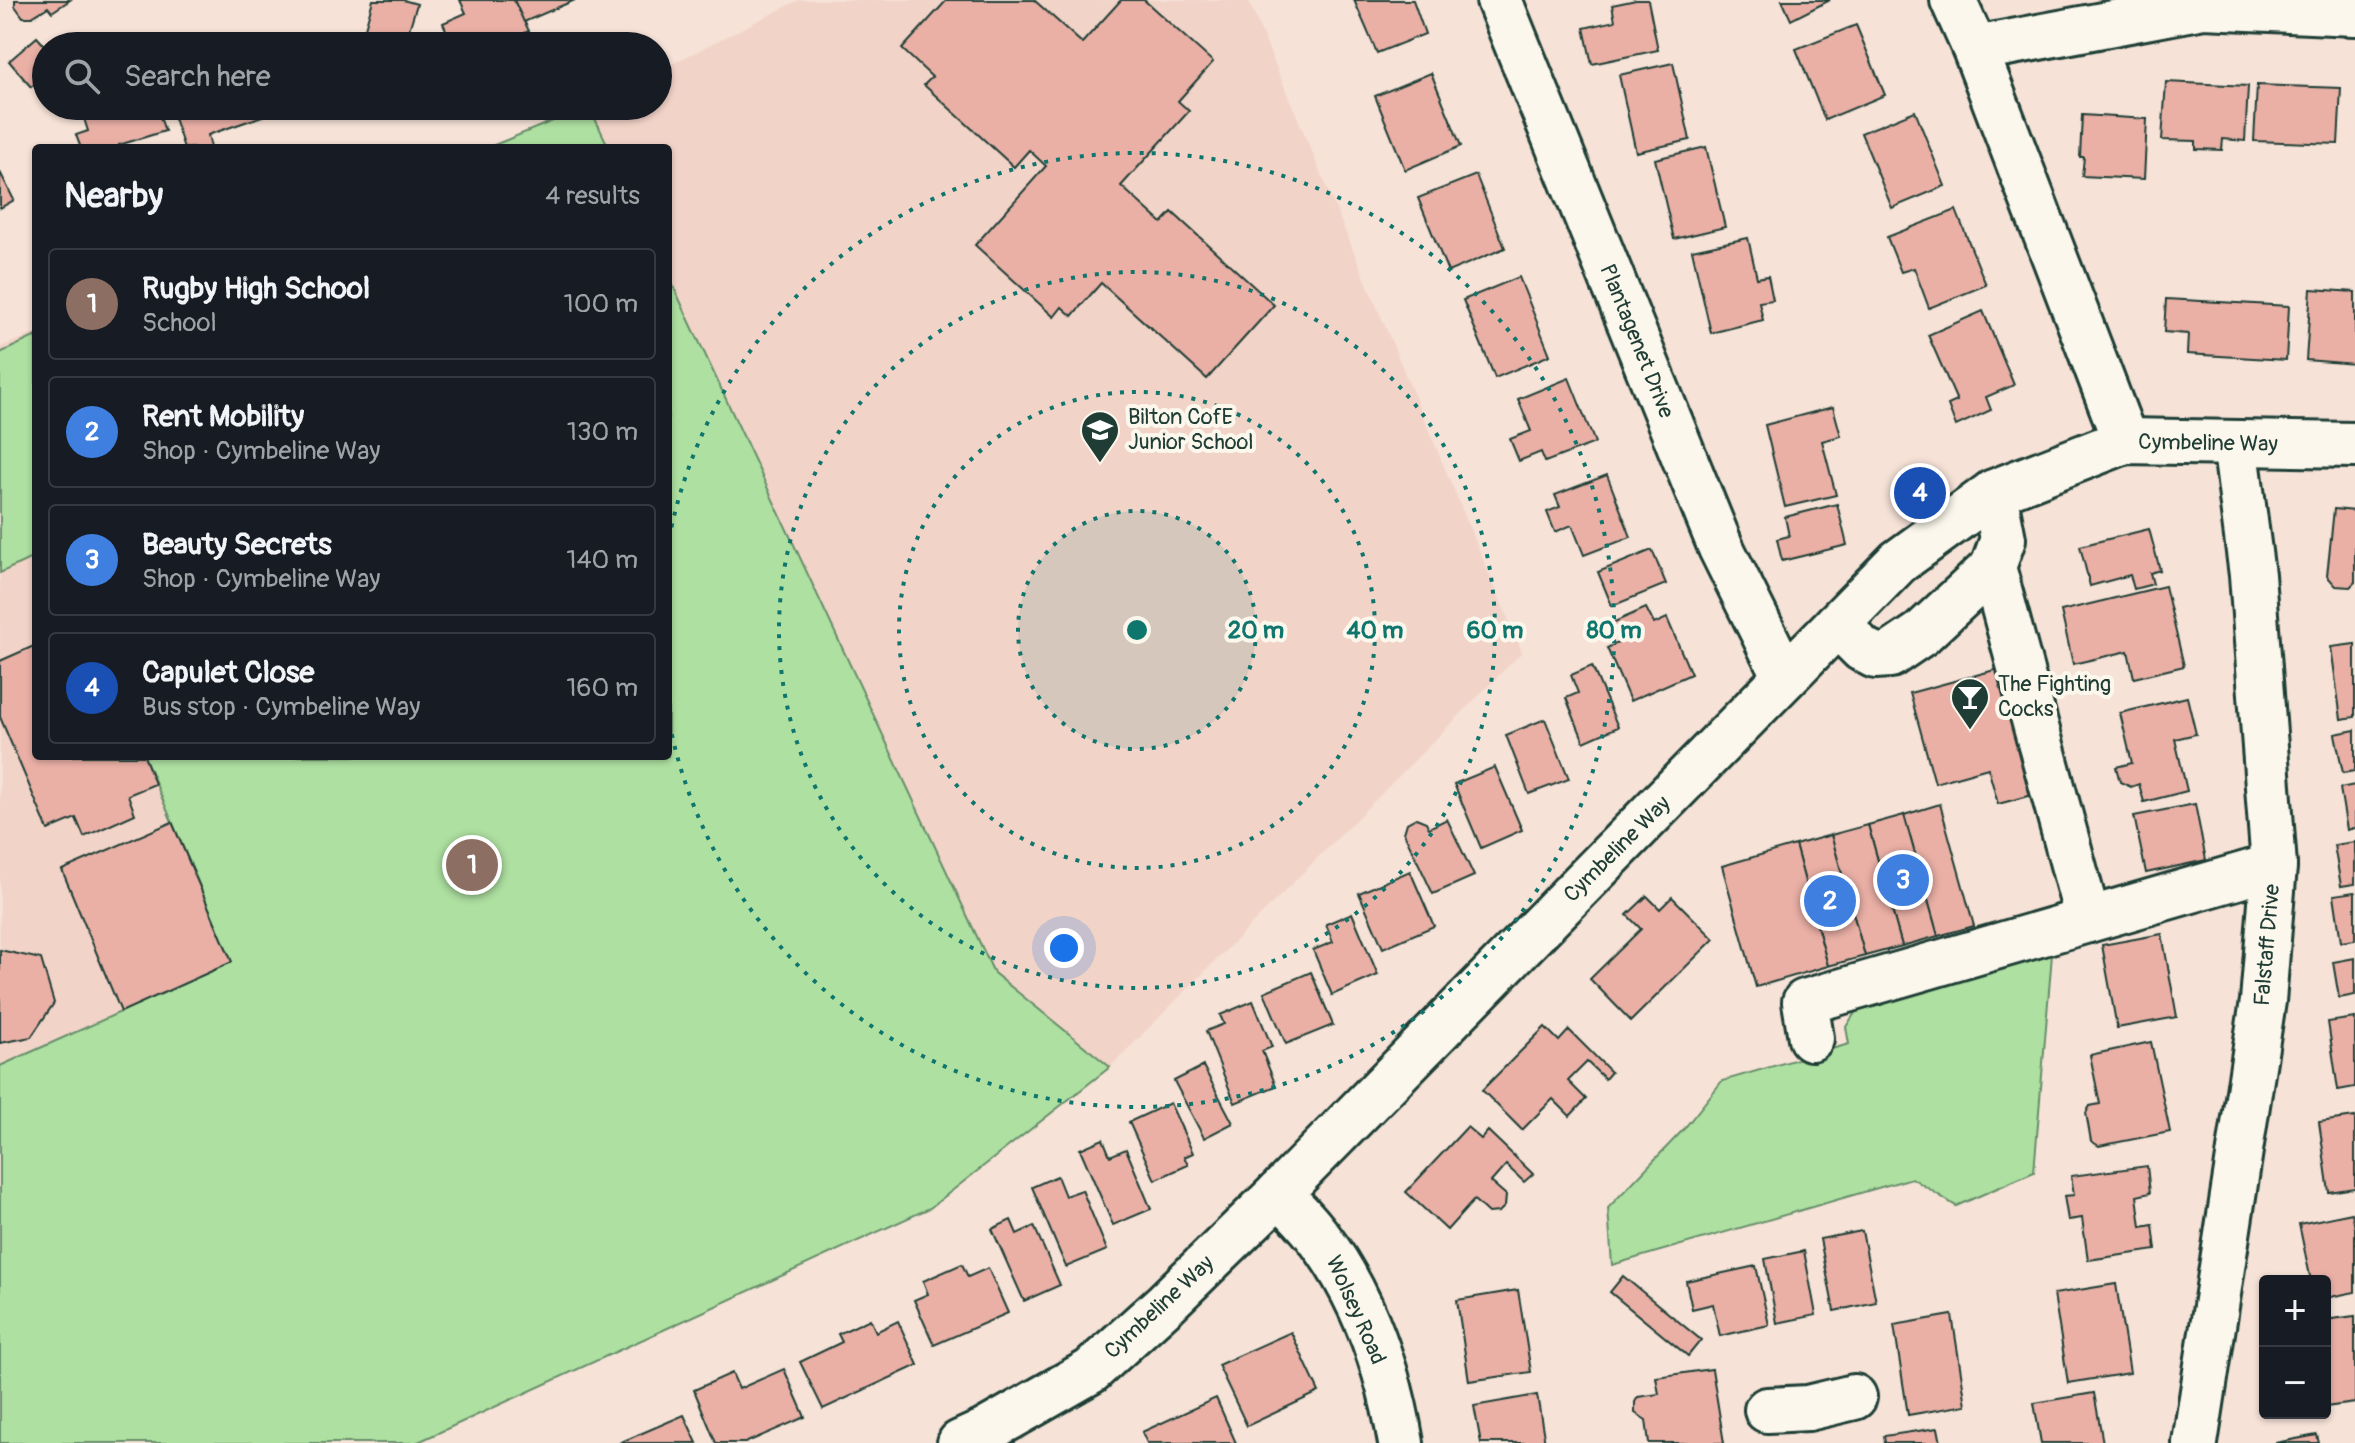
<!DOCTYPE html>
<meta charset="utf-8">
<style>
body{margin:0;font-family:Pangolin,sans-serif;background:#20242c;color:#f1f3f6}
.controls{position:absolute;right:24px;bottom:24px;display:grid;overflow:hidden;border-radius:8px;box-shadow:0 2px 6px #0004}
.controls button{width:72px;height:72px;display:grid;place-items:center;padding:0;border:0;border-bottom:2px solid #363941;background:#171b24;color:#f1f3f6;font:40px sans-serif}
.you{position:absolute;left:1064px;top:948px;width:28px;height:28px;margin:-20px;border:6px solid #fff;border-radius:50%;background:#1a73e8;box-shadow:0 0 0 12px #1a73e833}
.badge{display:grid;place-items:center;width:52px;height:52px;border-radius:50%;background:#b45309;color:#fff;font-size:26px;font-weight:700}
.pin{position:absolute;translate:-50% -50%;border:4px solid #fff;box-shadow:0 2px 8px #0006}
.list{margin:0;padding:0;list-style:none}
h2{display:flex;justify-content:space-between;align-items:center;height:104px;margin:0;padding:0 32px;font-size:34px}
h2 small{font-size:26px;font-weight:400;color:#9ea1a6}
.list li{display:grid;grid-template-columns:52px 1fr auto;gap:24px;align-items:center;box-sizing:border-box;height:112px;margin:0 16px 16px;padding:0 16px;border:2px solid #363941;border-radius:8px}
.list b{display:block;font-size:30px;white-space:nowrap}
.list p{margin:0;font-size:26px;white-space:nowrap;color:#9ea1a6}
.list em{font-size:26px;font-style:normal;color:#9ea1a6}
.icon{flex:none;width:44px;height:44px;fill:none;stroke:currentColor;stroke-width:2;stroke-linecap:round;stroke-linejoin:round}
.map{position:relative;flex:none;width:2355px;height:1443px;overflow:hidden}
.search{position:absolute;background:#171b24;box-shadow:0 2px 6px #0004;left:32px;top:32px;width:640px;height:88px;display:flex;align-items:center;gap:20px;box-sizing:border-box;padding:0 28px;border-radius:44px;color:#9ea1a6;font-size:30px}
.panel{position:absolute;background:#171b24;box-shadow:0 2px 6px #0004;left:32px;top:144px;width:640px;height:616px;border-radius:8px}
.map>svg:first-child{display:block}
.built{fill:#f2d3c8}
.green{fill:#aee0a1;stroke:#668e6a;stroke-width:2}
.building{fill:#eab0a6;stroke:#1f3d34;stroke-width:2}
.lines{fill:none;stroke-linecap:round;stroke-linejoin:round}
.minor-casing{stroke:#1f3d34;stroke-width:50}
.minor{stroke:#fbf7ec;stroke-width:44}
.ring{fill:none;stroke:#0f766e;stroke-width:4;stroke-dasharray:4 8}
.labels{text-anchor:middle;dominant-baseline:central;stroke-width:8;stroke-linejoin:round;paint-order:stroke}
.street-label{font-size:22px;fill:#1f3d34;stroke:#fbf7ec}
.poi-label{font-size:22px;fill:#1f3d34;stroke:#fbf7ec;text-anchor:start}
.centre{fill:#0f766e;stroke:#fbf7ec;stroke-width:4}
.ring-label{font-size:24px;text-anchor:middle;font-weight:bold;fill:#0f766e;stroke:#fbf7ec;stroke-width:8;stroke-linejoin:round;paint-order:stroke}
</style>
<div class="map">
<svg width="2355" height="1443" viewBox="0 0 2355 1443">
<rect width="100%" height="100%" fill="#f6e2d7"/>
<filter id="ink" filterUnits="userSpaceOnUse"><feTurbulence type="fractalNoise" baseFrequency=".0125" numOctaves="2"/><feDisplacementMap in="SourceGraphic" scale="16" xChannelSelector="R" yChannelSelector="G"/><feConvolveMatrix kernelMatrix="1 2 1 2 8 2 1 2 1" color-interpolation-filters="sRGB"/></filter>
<g filter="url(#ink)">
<!-- built -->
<polygon class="built" points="799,0 1248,0 1522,652 1110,1067 930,1208 416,1443 0,1443 0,347 36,333 36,756 668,756 668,148 487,148 589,106 658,106 658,71"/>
<!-- green -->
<g class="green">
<polygon points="589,106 609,148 487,148"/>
<polygon points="668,275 994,973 1110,1067 930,1208 416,1443 0,1443 0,1066 232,962 144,756 668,756"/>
<polygon points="36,336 36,556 0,573 0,353"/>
<polygon points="2053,942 2034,1172 1956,1206 1912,1178 1612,1265 1608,1208 1683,1130 1722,1081 1849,1044 1846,1027 1863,1000"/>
</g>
<!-- building -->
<g class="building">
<polygon points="15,0 70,0 52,12 48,7 32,17 23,17 15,6"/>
<polygon points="373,0 403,0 417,4 408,33 426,38 424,46 360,46"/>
<polygon points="460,0 514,0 529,31 496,46 453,46 443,23 466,13"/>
<polygon points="514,0 575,0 524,22"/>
<polygon points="947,0 1034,0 1082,43 1121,0 1144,0 1213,62 1178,101 1189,111 1121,186 1162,223 1172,212 1274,305 1207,379 1101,283 1072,316 1062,307 1054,317 975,245 1046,166 1029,150 1014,167 924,85 932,77 902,49"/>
<polygon points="1354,0 1413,0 1425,34 1377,53"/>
<polygon points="1636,0 1648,0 1658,50 1592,64 1584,28 1615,21 1612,5"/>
<polygon points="1782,0 1830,0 1791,20"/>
<polygon points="1856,25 1885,95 1825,120 1796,49"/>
<polygon points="37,37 46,47 46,75 31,87 9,61"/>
<polygon points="1673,63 1690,140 1636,152 1619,75"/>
<polygon points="1431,73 1461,146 1405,170 1375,96"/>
<polygon points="2166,82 2248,86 2245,141 2223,139 2222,150 2196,149 2196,141 2162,140"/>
<polygon points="2257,85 2341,88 2338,144 2254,141"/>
<polygon points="80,106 156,106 165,131 119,145 120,148 81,148 76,135 88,131"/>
<polygon points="170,106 268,106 271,113 208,135 211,148 184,148"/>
<polygon points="1915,111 1945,186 1892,208 1861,133"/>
<polygon points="2082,115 2147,119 2144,179 2082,176 2084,157 2080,157"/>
<polygon points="1706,147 1725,227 1674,239 1655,159"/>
<polygon points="0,172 14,200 0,208"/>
<polygon points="1476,175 1505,248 1448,272 1418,198"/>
<polygon points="1956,210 1986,285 1929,308 1914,268 1901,272 1887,237"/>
<polygon points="1748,238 1757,278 1768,276 1773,300 1759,302 1763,320 1711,333 1692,250"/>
<polygon points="1519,277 1550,355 1495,378 1463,300"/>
<polygon points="2311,289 2355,292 2355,364 2306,360"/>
<polygon points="2166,299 2289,306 2286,360 2187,354 2188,334 2164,332"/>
<polygon points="1983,311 2014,385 1986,397 1991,410 1956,426 1948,405 1957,401 1928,335"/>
<polygon points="1569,378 1595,443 1545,462 1541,452 1519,461 1510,439 1531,431 1518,399"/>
<polygon points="1833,407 1841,436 1822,441 1836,495 1785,507 1765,425"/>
<polygon points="1607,475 1631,537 1584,555 1572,525 1555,532 1547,512 1560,507 1555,495"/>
<polygon points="1837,504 1847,545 1782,561 1777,539 1789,536 1785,517"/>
<polygon points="2334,509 2355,511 2355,582 2350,587 2336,586 2327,576"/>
<polygon points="2149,529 2160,570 2150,573 2153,584 2134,589 2130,575 2090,586 2080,546"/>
<polygon points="1652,550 1666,584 1612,606 1598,572"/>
<polygon points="2165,586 2184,666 2134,678 2128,651 2073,664 2061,611"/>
<polygon points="1646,608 1654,624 1667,618 1691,674 1630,701 1607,648 1620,642 1612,623"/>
<polygon points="2355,644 2355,717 2341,719 2331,647"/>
<polygon points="36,645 36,756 144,756 155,784 128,795 135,814 84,837 76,818 48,830 0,717 0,661"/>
<polygon points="1592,666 1618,727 1584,742 1566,698 1578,693 1571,675"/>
<polygon points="2002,668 2036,794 1998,804 1988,768 1935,783 1910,693"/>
<polygon points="2187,697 2196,734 2175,739 2187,791 2144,802 2139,784 2131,787 2120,782 2116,767 2132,763 2120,713"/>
<polygon points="1545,719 1569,779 1529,794 1506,735"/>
<polygon points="2355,730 2355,771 2343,773 2335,734"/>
<polygon points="1495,767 1522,830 1481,848 1454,784"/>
<polygon points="2355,785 2355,828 2347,830 2340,788"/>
<polygon points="1940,804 1974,926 1938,936 1904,815"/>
<polygon points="2195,804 2206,860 2146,873 2134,816"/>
<polygon points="1904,815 1938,936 1902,946 1868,825"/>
<polygon points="1416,818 1426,822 1429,828 1447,819 1474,876 1433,894 1404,833 1407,823"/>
<polygon points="172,822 232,962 121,1012 62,870"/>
<polygon points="1868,825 1902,946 1865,956 1831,835"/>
<polygon points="1831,835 1865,956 1828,966 1795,845"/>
<polygon points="2355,842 2355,884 2341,886 2334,845"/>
<polygon points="1795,845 1828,966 1756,987 1722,866"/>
<polygon points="1410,871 1434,926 1383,948 1359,893"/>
<polygon points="2355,892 2355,940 2341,942 2334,895"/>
<polygon points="1647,896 1660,909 1672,897 1714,939 1631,1021 1590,979 1641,929 1627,915"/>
<polygon points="1352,913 1378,975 1332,995 1313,950 1333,942 1326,924"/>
<polygon points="2162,934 2177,1017 2117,1028 2102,945"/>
<polygon points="0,950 41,959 54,1003 31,1037 0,1043"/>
<polygon points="2355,958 2355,995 2339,998 2333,962"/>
<polygon points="1311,972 1333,1025 1286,1044 1264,992"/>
<polygon points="1253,1001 1272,1047 1262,1051 1276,1086 1235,1103 1206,1031 1224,1024 1220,1015"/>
<polygon points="2355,1018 2355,1087 2338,1090 2328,1022"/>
<polygon points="1545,1027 1559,1041 1569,1030 1611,1072 1605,1079 1587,1062 1568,1081 1586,1099 1570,1116 1553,1099 1522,1130 1482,1090"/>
<polygon points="2151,1042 2170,1132 2099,1146 2091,1141 2086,1113 2090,1106 2100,1104 2090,1055"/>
<polygon points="1203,1066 1233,1123 1204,1138 1174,1081"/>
<polygon points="1170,1103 1193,1153 1184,1157 1188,1165 1155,1180 1129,1122"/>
<polygon points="2355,1117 2355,1188 2329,1192 2319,1122"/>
<polygon points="1467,1127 1481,1139 1488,1131 1533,1174 1524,1182 1506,1165 1491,1182 1506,1195 1505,1206 1499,1212 1488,1213 1474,1200 1447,1230 1406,1192"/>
<polygon points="1103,1139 1110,1156 1126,1149 1151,1209 1113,1225 1080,1149"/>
<polygon points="2147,1166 2150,1193 2137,1196 2141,1227 2153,1225 2156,1250 2088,1260 2082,1218 2068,1220 2064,1196 2074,1195 2071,1176"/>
<polygon points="1057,1176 1065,1196 1082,1190 1107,1250 1066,1267 1032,1187"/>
<polygon points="2352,1213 2355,1228 2355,1292 2325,1298 2325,1281 2311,1281 2299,1224"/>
<polygon points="1011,1220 1017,1234 1034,1226 1060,1285 1024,1301 992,1229"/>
<polygon points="1862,1231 1876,1302 1834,1311 1820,1239"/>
<polygon points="1804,1251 1816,1315 1777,1323 1765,1259"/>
<polygon points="962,1264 968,1277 988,1268 1008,1313 934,1345 914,1300 928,1294 923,1281"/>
<polygon points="1756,1266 1769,1325 1720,1336 1713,1304 1692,1309 1686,1281"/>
<polygon points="1623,1276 1701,1340 1688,1356 1610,1292"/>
<polygon points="2116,1284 2130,1373 2068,1383 2054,1294"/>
<polygon points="1518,1290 1531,1372 1469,1381 1457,1300"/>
<polygon points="1952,1315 1966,1405 1908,1415 1894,1325"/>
<polygon points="2355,1316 2355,1403 2325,1407 2325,1320"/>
<polygon points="870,1319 876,1332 898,1321 918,1365 823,1409 800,1362 842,1342 838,1334"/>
<polygon points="1291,1332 1319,1392 1247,1426 1218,1365"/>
<polygon points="784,1369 805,1417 745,1443 716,1443 694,1390 732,1373 739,1389"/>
<polygon points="1712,1369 1724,1443 1649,1443 1646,1420 1635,1413 1635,1402 1638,1397 1659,1394 1656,1377"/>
<polygon points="2094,1393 2103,1443 2041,1443 2034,1403"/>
<polygon points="1537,1395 1545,1443 1481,1443 1474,1406"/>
<polygon points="1216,1398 1236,1443 1147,1443 1142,1432"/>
<polygon points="684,1415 697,1443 619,1443"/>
<polygon points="1938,1428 1941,1443 1885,1443 1884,1436"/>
<polygon points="2317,1435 2319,1443 2275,1443"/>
</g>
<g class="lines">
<defs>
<g id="minor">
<polyline points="1499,0 1721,548 1785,677"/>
<polyline points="1953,0 1975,49 2125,441"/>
<polyline points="1975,49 2204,6 2355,13"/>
<polyline points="1993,567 2088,920"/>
<polyline points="1837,624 1862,649 1875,656 1890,655 1921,634 1993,567 2003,539 1994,492"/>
<polyline points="1811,1038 1805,1002 2274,866"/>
<path d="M1278,1194C1349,1255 1386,1353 1401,1443"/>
<polyline points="1767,1410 1808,1408 1854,1397"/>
<polyline points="960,1443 984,1432 1091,1371 1166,1303 1278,1194 1898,562 1994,492 2125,441 2355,445"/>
<polyline points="2195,1443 2263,1001 2274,866 2252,575 2235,443"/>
</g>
</defs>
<!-- minor casing -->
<use href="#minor" class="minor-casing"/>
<!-- minor -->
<use href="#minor" class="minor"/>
</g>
</g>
<!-- distance rings -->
<circle cx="1137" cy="630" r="119" fill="#0f766e" fill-opacity=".12"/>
<g class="ring">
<circle cx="1137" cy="630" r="119"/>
<circle cx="1137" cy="630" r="238"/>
<circle cx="1137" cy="630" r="358"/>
<path d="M669 539A477 477 0 1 1 669 721"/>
</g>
<!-- icons -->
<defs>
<symbol id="school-pin" viewBox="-11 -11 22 30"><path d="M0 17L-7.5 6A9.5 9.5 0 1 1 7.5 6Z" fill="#1f3d34" stroke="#fbf7ec"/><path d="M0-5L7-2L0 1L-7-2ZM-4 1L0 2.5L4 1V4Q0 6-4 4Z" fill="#fff"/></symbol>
<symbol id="bar-pin" viewBox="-11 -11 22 30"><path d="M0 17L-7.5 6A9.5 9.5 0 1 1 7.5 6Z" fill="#1f3d34" stroke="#fbf7ec"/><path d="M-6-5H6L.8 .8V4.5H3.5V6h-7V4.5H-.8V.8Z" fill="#fff"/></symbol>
</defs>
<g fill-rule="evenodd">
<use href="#school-pin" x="1078" y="408" width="44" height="60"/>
<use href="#bar-pin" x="1948" y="675" width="44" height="60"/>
</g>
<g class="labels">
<!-- street labels -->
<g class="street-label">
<text transform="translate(1637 341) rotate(68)">Plantagenet Drive</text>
<text transform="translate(2208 443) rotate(1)">Cymbeline Way</text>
<text transform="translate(1617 849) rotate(-45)">Cymbeline Way</text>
<text transform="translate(2267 945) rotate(-85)">Falstaff Drive</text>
<text transform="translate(1159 1307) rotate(-43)">Cymbeline Way</text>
<text transform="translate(1356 1310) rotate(66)">Wolsey Road</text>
</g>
<!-- poi labels -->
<g class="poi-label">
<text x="1128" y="417">Bilton CofE<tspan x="1128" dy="25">Junior School</tspan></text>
<text x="1998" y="684">The Fighting<tspan x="1998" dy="25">Cocks</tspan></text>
</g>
</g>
<circle cx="1137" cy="630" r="12" class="centre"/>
<g class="ring-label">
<text x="1256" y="638">20 m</text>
<text x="1375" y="638">40 m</text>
<text x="1495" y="638">60 m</text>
<text x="1614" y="638">80 m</text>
</g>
</svg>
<div class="controls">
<button>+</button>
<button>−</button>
</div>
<div class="you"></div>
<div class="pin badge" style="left:472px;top:865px;background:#8d6e63">1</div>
<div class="pin badge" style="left:1830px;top:901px;background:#3f7fe0">2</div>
<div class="pin badge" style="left:1903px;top:880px;background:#3f7fe0">3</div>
<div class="pin badge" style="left:1920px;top:493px;background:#1a4fb4">4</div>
<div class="search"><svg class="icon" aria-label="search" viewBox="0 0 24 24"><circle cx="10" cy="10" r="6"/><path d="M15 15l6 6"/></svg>Search here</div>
<section class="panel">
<h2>Nearby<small>4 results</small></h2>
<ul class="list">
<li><span class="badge" style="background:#8d6e63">1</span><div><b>Rugby High School</b><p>School</p></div><em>100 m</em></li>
<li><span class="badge" style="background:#3f7fe0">2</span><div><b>Rent Mobility</b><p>Shop · Cymbeline Way</p></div><em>130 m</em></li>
<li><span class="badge" style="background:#3f7fe0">3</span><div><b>Beauty Secrets</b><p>Shop · Cymbeline Way</p></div><em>140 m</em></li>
<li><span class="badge" style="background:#1a4fb4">4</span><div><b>Capulet Close</b><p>Bus stop · Cymbeline Way</p></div><em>160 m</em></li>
</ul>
</section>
</div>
